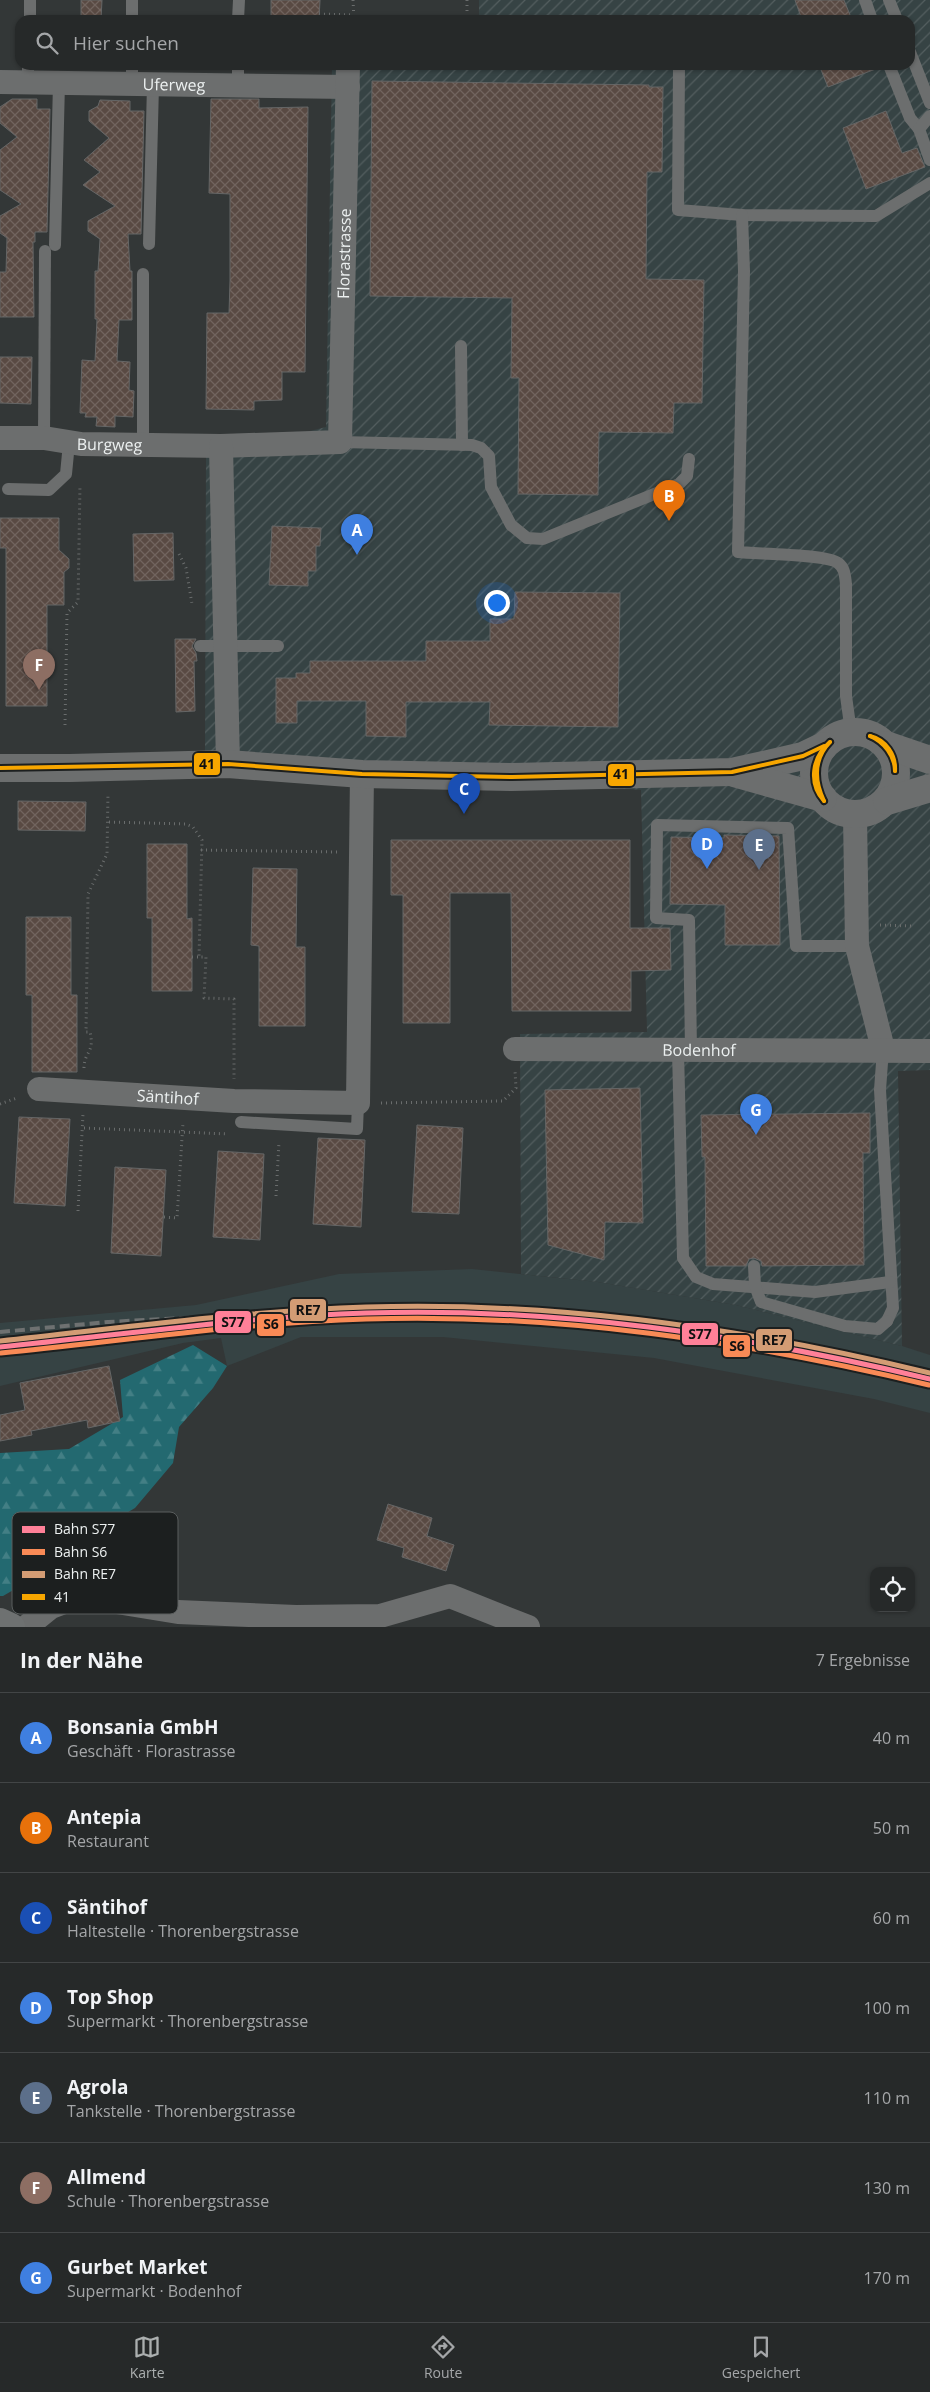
<!DOCTYPE html>
<html lang="de">
<meta charset="utf-8">
<style>
body{margin:0;font-family:"Open Sans",sans-serif;background:#2e3131;color:#f1f3f6}
.controls{position:absolute;right:15px;bottom:15px;display:grid;overflow:hidden;border-radius:10px;box-shadow:0 1px 4px #0004}
.controls button{width:45px;height:45px;display:grid;place-items:center;padding:0;border:0;border-bottom:1px solid #424546;background:#262929;color:#f1f3f6;font:25px sans-serif}
.you{position:absolute;left:496px;top:602px;width:18px;height:18px;margin:-12px;border:4px solid #fff;border-radius:50%;background:#1a73e8;box-shadow:0 0 0 8px #1a73e833}
.badge{display:grid;place-items:center;width:32px;height:32px;border-radius:50%;background:#abafaf;color:#fff;font-size:16px;font-weight:700}
.pin{position:absolute;translate:-50% -41px;filter:drop-shadow(0 1px 2px #0008)}
.pin::after{content:'';position:absolute;top:26px;width:18px;height:15px;background:inherit;clip-path:polygon(0 0,100% 0,50% 100%)}
.list{margin:0;padding:0;list-style:none}
h2{display:flex;justify-content:space-between;align-items:center;height:65px;margin:0;padding:0 20px;font-size:21px}
h2 small{font-size:16px;font-weight:400;color:#a4a6a8}
.list li{display:grid;grid-template-columns:32px 1fr auto;gap:15px;align-items:center;box-sizing:border-box;height:90px;padding:0 20px;border-top:1px solid #424546}
.list b{display:block;font-size:19px;white-space:nowrap}
.list p{margin:0;font-size:16px;white-space:nowrap;color:#a4a6a8}
.list em{font-size:16px;font-style:normal;color:#a4a6a8}
.icon{flex:none;width:28px;height:28px;fill:none;stroke:currentColor;stroke-width:2;stroke-linecap:round;stroke-linejoin:round}
.map{position:relative;flex:none;width:930px;height:1627px;overflow:hidden}
.search{position:absolute;background:#262929;box-shadow:0 1px 4px #0004;left:15px;right:15px;top:15px;height:55px;display:flex;align-items:center;gap:12px;box-sizing:border-box;padding:0 18px;border-radius:15px;color:#a4a6a8;font-size:19px}
.sheet{height:695px;background:#262929}
nav{display:flex;justify-content:space-around;align-items:center;box-sizing:border-box;height:70px;border-top:1px solid #424546;background:#262929;font-size:14px;color:#a4a6a8}
nav a{display:grid;justify-items:center;gap:2px}
nav .on{color:#abafaf}
.map>svg:first-child{display:block}
.built{fill:#364344}
.industrial{fill:url(#industrial-furrows)}
.forest{fill:url(#forest-firs)}
.building{fill:url(#building-cross-hatch);stroke:#656666}
.lines{fill:none;stroke-linecap:round;stroke-linejoin:round}
.path{stroke:#6a6d6d;stroke-width:3;stroke-dasharray:1 4;stroke-linecap:butt}
.lane{stroke:#6c6e6e;stroke-width:12}
.street{stroke:#6c6e6e;stroke-width:24}
.secondary{stroke:#6e7171;stroke-width:28}
.primary{stroke:#6c6e6e;stroke-width:28}
.rail{stroke:#6e7171;stroke-width:4;stroke-dasharray:10 5;stroke-linecap:butt}
.lane-bridge{stroke:#6c6e6e;stroke-width:12}
.bus-1-casing{stroke:#1c1f1f;stroke-width:8}
.bus-1{stroke:#f7a600;stroke-width:4}
.rail-1-casing{stroke:#1c1f1f;stroke-width:9}
.rail-2-casing{stroke:#1c1f1f;stroke-width:9}
.rail-3-casing{stroke:#1c1f1f;stroke-width:9}
.rail-1{stroke:#ff8098;stroke-width:5}
.rail-2{stroke:#f98a56;stroke-width:5}
.rail-3{stroke:#d39c74;stroke-width:5}
.labels{text-anchor:middle;dominant-baseline:central;stroke-width:4;stroke-linejoin:round;paint-order:stroke}
.street-label{font-size:16px;fill:#ecf0f0;stroke:#1c1f1f}
.key{fill:#1c1f1f;stroke:#5a5e5e;stroke-width:1}
.key-label{font-size:14px;fill:#ecf0f0}
.line-badge{stroke:#1c1f1f;stroke-width:2}
.pale-badge-label{font-size:14px;text-anchor:middle;font-weight:bold;fill:#111}
</style>
<div class="map">
<svg width="930" height="1627" viewBox="0 0 930 1627">
<defs>
<pattern id="industrial-furrows" width="10" height="10" patternUnits="userSpaceOnUse" patternTransform="scale(1.25)"><rect width="10" height="10" fill="#364344"/><path d="M-1 1l2-2M0 10L10 0M9 11l2-2" fill="none" stroke="#535e5f"/></pattern>
<pattern id="forest-firs" width="22" height="20" patternUnits="userSpaceOnUse" patternTransform="scale(1.25)"><rect width="22" height="20" fill="#236970"/><path d="M5 1l3.5 6h-7zM16 11l3.5 6h-7z" fill="#437f85"/></pattern>
<pattern id="building-cross-hatch" width="8" height="8" patternUnits="userSpaceOnUse" patternTransform="scale(1.25)"><rect width="8" height="8" fill="#594a43"/><path d="M0 0l8 8M0 8l8-8" fill="none" stroke="#71645e"/></pattern>
</defs>
<rect width="100%" height="100%" fill="#333737"/>
<!-- built -->
<polygon class="built" points="472,1269 598,1282 736,1305 902,1346 930,1355 930,1413 874,1399 654,1358 443,1337 301,1337 227,1366 221,1338 183,1343 0,1386 0,1323 196,1305 339,1274"/>
<!-- industrial -->
<polygon class="industrial" points="479,0 930,0 930,1070 898,1071 902,1346 736,1305 598,1282 521,1274 520,1034 647,1032 641,790 205,752 206,457 326,427 332,65 910,65 910,20 479,20"/>
<!-- forest -->
<polygon class="forest" points="193,1345 227,1366 213,1388 179,1427 173,1463 135,1508 96,1531 51,1568 3,1596 0,1596 0,1453 69,1449 123,1417 120,1380"/>
<!-- building -->
<g class="building">
<polygon points="81,0 102,0 101,20 81,20"/>
<polygon points="271,0 320,0 319,20 271,20"/>
<polygon points="795,0 844,0 852,20 802,20"/>
<polygon points="819,65 881,65 881,67 828,87"/>
<polygon points="372,81 649,85 649,87 663,87 662,172 647,172 646,279 704,280 702,403 674,403 673,433 599,432 598,495 518,494 519,378 511,378 512,298 370,296"/>
<polygon points="12,99 37,99 37,109 50,109 47,232 35,232 35,242 33,242 34,317 0,317 0,272 6,272 7,238 0,233 0,216 21,204 0,190 0,150 17,137 0,123 0,107"/>
<polygon points="211,99 259,99 259,108 308,107 305,372 282,372 282,400 254,401 254,410 206,409 207,313 229,313 230,281 230,194 209,193"/>
<polygon points="100,100 130,101 130,111 144,111 141,234 128,234 130,271 132,271 132,320 119,320 117,361 130,362 129,390 134,391 133,417 115,416 115,427 96,426 97,417 85,417 86,413 80,413 82,360 95,361 97,319 95,319 95,271 98,271 100,239 88,231 88,221 115,206 83,185 100,172 84,160 109,138 89,121 89,111 98,106"/>
<polygon points="886,111 902,153 917,148 925,167 866,189 843,128"/>
<polygon points="0,357 32,357 31,404 0,403"/>
<polygon points="0,518 59,518 59,550 69,559 69,568 64,572 64,605 47,605 47,706 6,706 6,548 0,548"/>
<polygon points="272,526 321,528 320,546 316,546 316,571 308,571 308,586 269,585"/>
<polygon points="173,533 174,580 134,581 133,534"/>
<polygon points="515,592 620,593 618,727 489,725 490,702 406,702 406,737 366,736 366,701 297,701 297,723 276,723 276,678 296,678 296,673 310,673 310,661 426,661 426,641 490,641 490,619 514,619"/>
<polygon points="175,639 196,639 192,646 196,653 197,661 194,661 195,711 176,712"/>
<polygon points="18,801 86,802 85,831 18,830"/>
<polygon points="724,835 779,836 780,945 725,945 725,905 670,904 671,837 724,838"/>
<polygon points="391,840 630,840 630,928 670,928 671,970 631,971 631,1011 512,1011 511,893 450,893 450,1023 403,1023 403,895 391,895"/>
<polygon points="147,844 187,844 187,919 192,918 192,991 152,991 152,918 147,918"/>
<polygon points="253,868 297,869 296,947 305,947 305,1026 259,1026 259,946 251,945"/>
<polygon points="26,917 71,917 71,995 77,995 77,1072 32,1072 32,995 26,995"/>
<polygon points="640,1088 643,1223 605,1222 604,1260 548,1245 545,1090"/>
<polygon points="870,1113 870,1153 863,1153 864,1265 762,1266 761,1261 754,1258 749,1259 746,1266 706,1266 705,1157 702,1157 701,1115"/>
<polygon points="19,1117 70,1119 65,1206 14,1203"/>
<polygon points="417,1125 463,1128 459,1214 412,1212"/>
<polygon points="318,1138 365,1140 361,1227 313,1224"/>
<polygon points="218,1151 264,1154 260,1240 213,1237"/>
<polygon points="115,1167 166,1170 161,1256 111,1253"/>
<polygon points="109,1366 120,1421 88,1428 87,1420 31,1431 32,1435 0,1441 0,1415 25,1410 20,1383"/>
<polygon points="388,1504 432,1518 427,1536 454,1545 446,1571 402,1557 404,1548 377,1540"/>
</g>
<g class="lines">
<!-- path -->
<g class="path">
<polyline points="353,0 354,20"/>
<polyline points="467,0 467,20"/>
<polyline points="319,14 354,15"/>
<polyline points="179,554 186,568 192,604"/>
<polyline points="65,725 67,613 78,602 80,485"/>
<polyline points="109,822 186,824 193,827 202,840 199,957 206,957 204,998 234,999 234,1079"/>
<polyline points="201,850 338,852"/>
<polyline points="880,925 912,926"/>
<polyline points="192,957 199,957"/>
<path d="M84,1068C84,1052 95,1053 90,1032H86L88,894L107,854L108,793"/>
<polyline points="381,1103 503,1101 516,1088 515,1071"/>
<polyline points="0,1104 17,1098"/>
<polyline points="84,1128 228,1134"/>
<polyline points="276,1196 279,1142"/>
<polyline points="78,1211 83,1114"/>
<polyline points="164,1217 177,1218 183,1122"/>
</g>
<!-- lane -->
<g class="lane">
<polyline points="865,0 872,20"/>
<polyline points="889,0 897,20"/>
<polyline points="30,20 30,0"/>
<polyline points="132,20 132,0"/>
<polyline points="238,20 239,0"/>
<polyline points="910,52 930,103"/>
<polyline points="679,65 678,210 742,215 876,216 930,183"/>
<polyline points="889,65 910,118 919,129"/>
<polyline points="28,83 28,65"/>
<polyline points="238,84 238,65"/>
<polyline points="132,85 132,65"/>
<polyline points="930,116 919,129 930,160"/>
<path d="M742,215L744,271L738,552C757,554 828,554 838,563C845,568 845,576 846,584V696L851,732"/>
<polyline points="149,244 153,85"/>
<polyline points="55,245 59,83"/>
<polyline points="143,274 143,444"/>
<polyline points="461,346 462,445"/>
<polyline points="44,438 45,251"/>
<polyline points="340,442 472,445 481,448 489,456 491,487 511,525 527,538 543,539 679,484 687,476 689,459"/>
<polyline points="8,489 49,490 66,474 69,443"/>
<polyline points="200,646 278,646"/>
<polyline points="883,1049 880,1090 893,1308 887,1321"/>
<polyline points="678,1050 683,1258 696,1277 713,1284 815,1292 890,1282"/>
<polyline points="691,1050 689,920 656,918 657,825 788,828 796,946 857,946"/>
<polyline points="241,1122 357,1129 358,1103"/>
</g>
<!-- street -->
<g class="street">
<path id="s1" d="M0,82L348,87"/>
<path id="s2" d="M0,438H44L81,444L221,446L340,442L348,65"/>
<polyline points="221,446 228,764"/>
<polyline points="855,815 857,946 883,1049"/>
<path id="s3" d="M515,1049L930,1051"/>
<path id="s4" d="M39,1089L234,1101L358,1103L362,774"/>
<polyline points="26,1627 51,1607 80,1596 178,1612 296,1617 380,1616 450,1596 528,1627"/>
</g>
<!-- secondary -->
<polyline class="secondary" points="0,1622 11,1627"/>
<!-- primary -->
<g class="primary">
<circle cx="855" cy="773" r="41"/>
<polyline points="886,745 930,760"/>
<polyline points="0,768 70,768 228,764 362,774 512,777 732,772 803,756 824,746"/>
<polyline points="734,773 823,798"/>
<polyline points="887,801 930,788"/>
</g>
<!-- rail -->
<polyline class="rail" points="0,1332 108,1322 258,1314 396,1313"/>
<!-- lane-bridge -->
<polyline class="lane-bridge" points="754,1266 755,1286 761,1302 845,1326 878,1329 887,1321"/>
<defs>
<g id="bus-1">
<path d="M870,736C886,740 896,755 895,771"/>
<path d="M870,736C884,742 895,756 895,771"/>
<polyline points="0,768 228,764 362,774 512,777 732,772 803,756 824,746"/>
<path d="M824,801C808,783 812,757 830,742"/>
<path d="M824,801C814,780 813,760 830,742"/>
</g>
</defs>
<!-- bus-1 casing -->
<use href="#bus-1" class="bus-1-casing"/>
<!-- bus-1 -->
<use href="#bus-1" class="bus-1"/>
<defs>
<path id="rail-1" d="M0,1347C122,1335 243,1317 366,1313C557,1307 745,1335 930,1379"/>
<path id="rail-2" d="M1,1353C122,1341 243,1323 366,1319C556,1313 744,1341 929,1385"/>
<path id="rail-3" d="M0,1341C122,1328 243,1311 366,1307C557,1301 745,1328 930,1373"/>
</defs>
<!-- rail-1 casing -->
<use href="#rail-1" class="rail-1-casing"/>
<!-- rail-2 casing -->
<use href="#rail-2" class="rail-2-casing"/>
<!-- rail-3 casing -->
<use href="#rail-3" class="rail-3-casing"/>
<!-- rail-1 -->
<use href="#rail-1" class="rail-1"/>
<!-- rail-2 -->
<use href="#rail-2" class="rail-2"/>
<!-- rail-3 -->
<use href="#rail-3" class="rail-3"/>
</g>
<g class="labels">
<!-- street labels -->
<g class="street-label">
<text stroke="none"><textPath href="#s1" startOffset="174">Uferweg</textPath></text>
<text stroke="none"><textPath href="#s2" startOffset="529">Florastrasse</textPath></text>
<text stroke="none"><textPath href="#s2" startOffset="110">Burgweg</textPath></text>
<text stroke="none"><textPath href="#s3" startOffset="184">Bodenhof</textPath></text>
<text stroke="none"><textPath href="#s4" startOffset="129">Säntihof</textPath></text>
</g>
</g>
<!-- legend -->
<rect x="12" y="1512" width="166" height="102" rx="8" class="key"/>
<rect x="22" y="1526" width="23" height="7" fill="#ff8098"/>
<rect x="22" y="1549" width="23" height="6" fill="#f98a56"/>
<rect x="22" y="1571" width="23" height="7" fill="#d39c74"/>
<rect x="22" y="1594" width="23" height="6" fill="#f7a600"/>
<g class="key-label">
<text x="54" y="1534">Bahn S77</text>
<text x="54" y="1557">Bahn S6</text>
<text x="54" y="1579">Bahn RE7</text>
<text x="54" y="1602">41</text>
</g>
<g class="line-badge">
<rect x="193" y="752" width="28" height="24" rx="5" fill="#f7a600"/>
<rect x="607" y="763" width="28" height="24" rx="5" fill="#f7a600"/>
<rect x="289" y="1298" width="38" height="24" rx="5" fill="#d39c74"/>
<rect x="214" y="1310" width="38" height="24" rx="5" fill="#ff8098"/>
<rect x="256" y="1313" width="29" height="24" rx="5" fill="#f98a56"/>
<rect x="681" y="1322" width="38" height="24" rx="5" fill="#ff8098"/>
<rect x="755" y="1328" width="38" height="24" rx="5" fill="#d39c74"/>
<rect x="722" y="1334" width="29" height="24" rx="5" fill="#f98a56"/>
</g>
<g class="pale-badge-label">
<text x="207" y="769">41</text>
<text x="621" y="779">41</text>
<text x="308" y="1315">RE7</text>
<text x="233" y="1327">S77</text>
<text x="271" y="1329">S6</text>
<text x="700" y="1339">S77</text>
<text x="774" y="1345">RE7</text>
<text x="737" y="1351">S6</text>
</g>
</svg>
<div class="controls">
<button><svg class="icon" aria-label="locate" viewBox="0 0 24 24"><circle cx="12" cy="12" r="6"/><path d="M12 2v4M12 18v4M2 12h4M18 12h4"/></svg></button>
</div>
<div class="you"></div>
<div class="pin badge" style="left:357px;top:555px;background:#3f7fe0">A</div>
<div class="pin badge" style="left:669px;top:521px;background:#e8710a">B</div>
<div class="pin badge" style="left:464px;top:814px;background:#1a4fb4">C</div>
<div class="pin badge" style="left:707px;top:869px;background:#3f7fe0">D</div>
<div class="pin badge" style="left:759px;top:870px;background:#5c6f8a">E</div>
<div class="pin badge" style="left:39px;top:690px;background:#8d6e63">F</div>
<div class="pin badge" style="left:756px;top:1135px;background:#3f7fe0">G</div>
<div class="search"><svg class="icon" aria-label="search" viewBox="0 0 24 24"><circle cx="10" cy="10" r="6"/><path d="M15 15l6 6"/></svg>Hier suchen</div>
</div>
<section class="sheet">
<h2>In der Nähe<small>7 Ergebnisse</small></h2>
<ul class="list">
<li><span class="badge" style="background:#3f7fe0">A</span><div><b>Bonsania GmbH</b><p>Geschäft · Florastrasse</p></div><em>40 m</em></li>
<li><span class="badge" style="background:#e8710a">B</span><div><b>Antepia</b><p>Restaurant</p></div><em>50 m</em></li>
<li><span class="badge" style="background:#1a4fb4">C</span><div><b>Säntihof</b><p>Haltestelle · Thorenbergstrasse</p></div><em>60 m</em></li>
<li><span class="badge" style="background:#3f7fe0">D</span><div><b>Top Shop</b><p>Supermarkt · Thorenbergstrasse</p></div><em>100 m</em></li>
<li><span class="badge" style="background:#5c6f8a">E</span><div><b>Agrola</b><p>Tankstelle · Thorenbergstrasse</p></div><em>110 m</em></li>
<li><span class="badge" style="background:#8d6e63">F</span><div><b>Allmend</b><p>Schule · Thorenbergstrasse</p></div><em>130 m</em></li>
<li><span class="badge" style="background:#3f7fe0">G</span><div><b>Gurbet Market</b><p>Supermarkt · Bodenhof</p></div><em>170 m</em></li>
</ul>
</section>
<nav>
<a class="on"><svg class="icon" aria-label="map" viewBox="0 0 24 24"><path d="M3 6l6-2 6 2 6-2v14l-6 2-6-2-6 2zM9 4v14M15 6v14"/></svg>Karte</a>
<a><svg class="icon" aria-label="directions" viewBox="0 0 24 24"><path d="M12 3l9 9-9 9-9-9zM9 14v-3h6M13 9l2 2-2 2"/></svg>Route</a>
<a><svg class="icon" aria-label="saved" viewBox="0 0 24 24"><path d="M7 4h10v16l-5-4-5 4z"/></svg>Gespeichert</a>
</nav>
